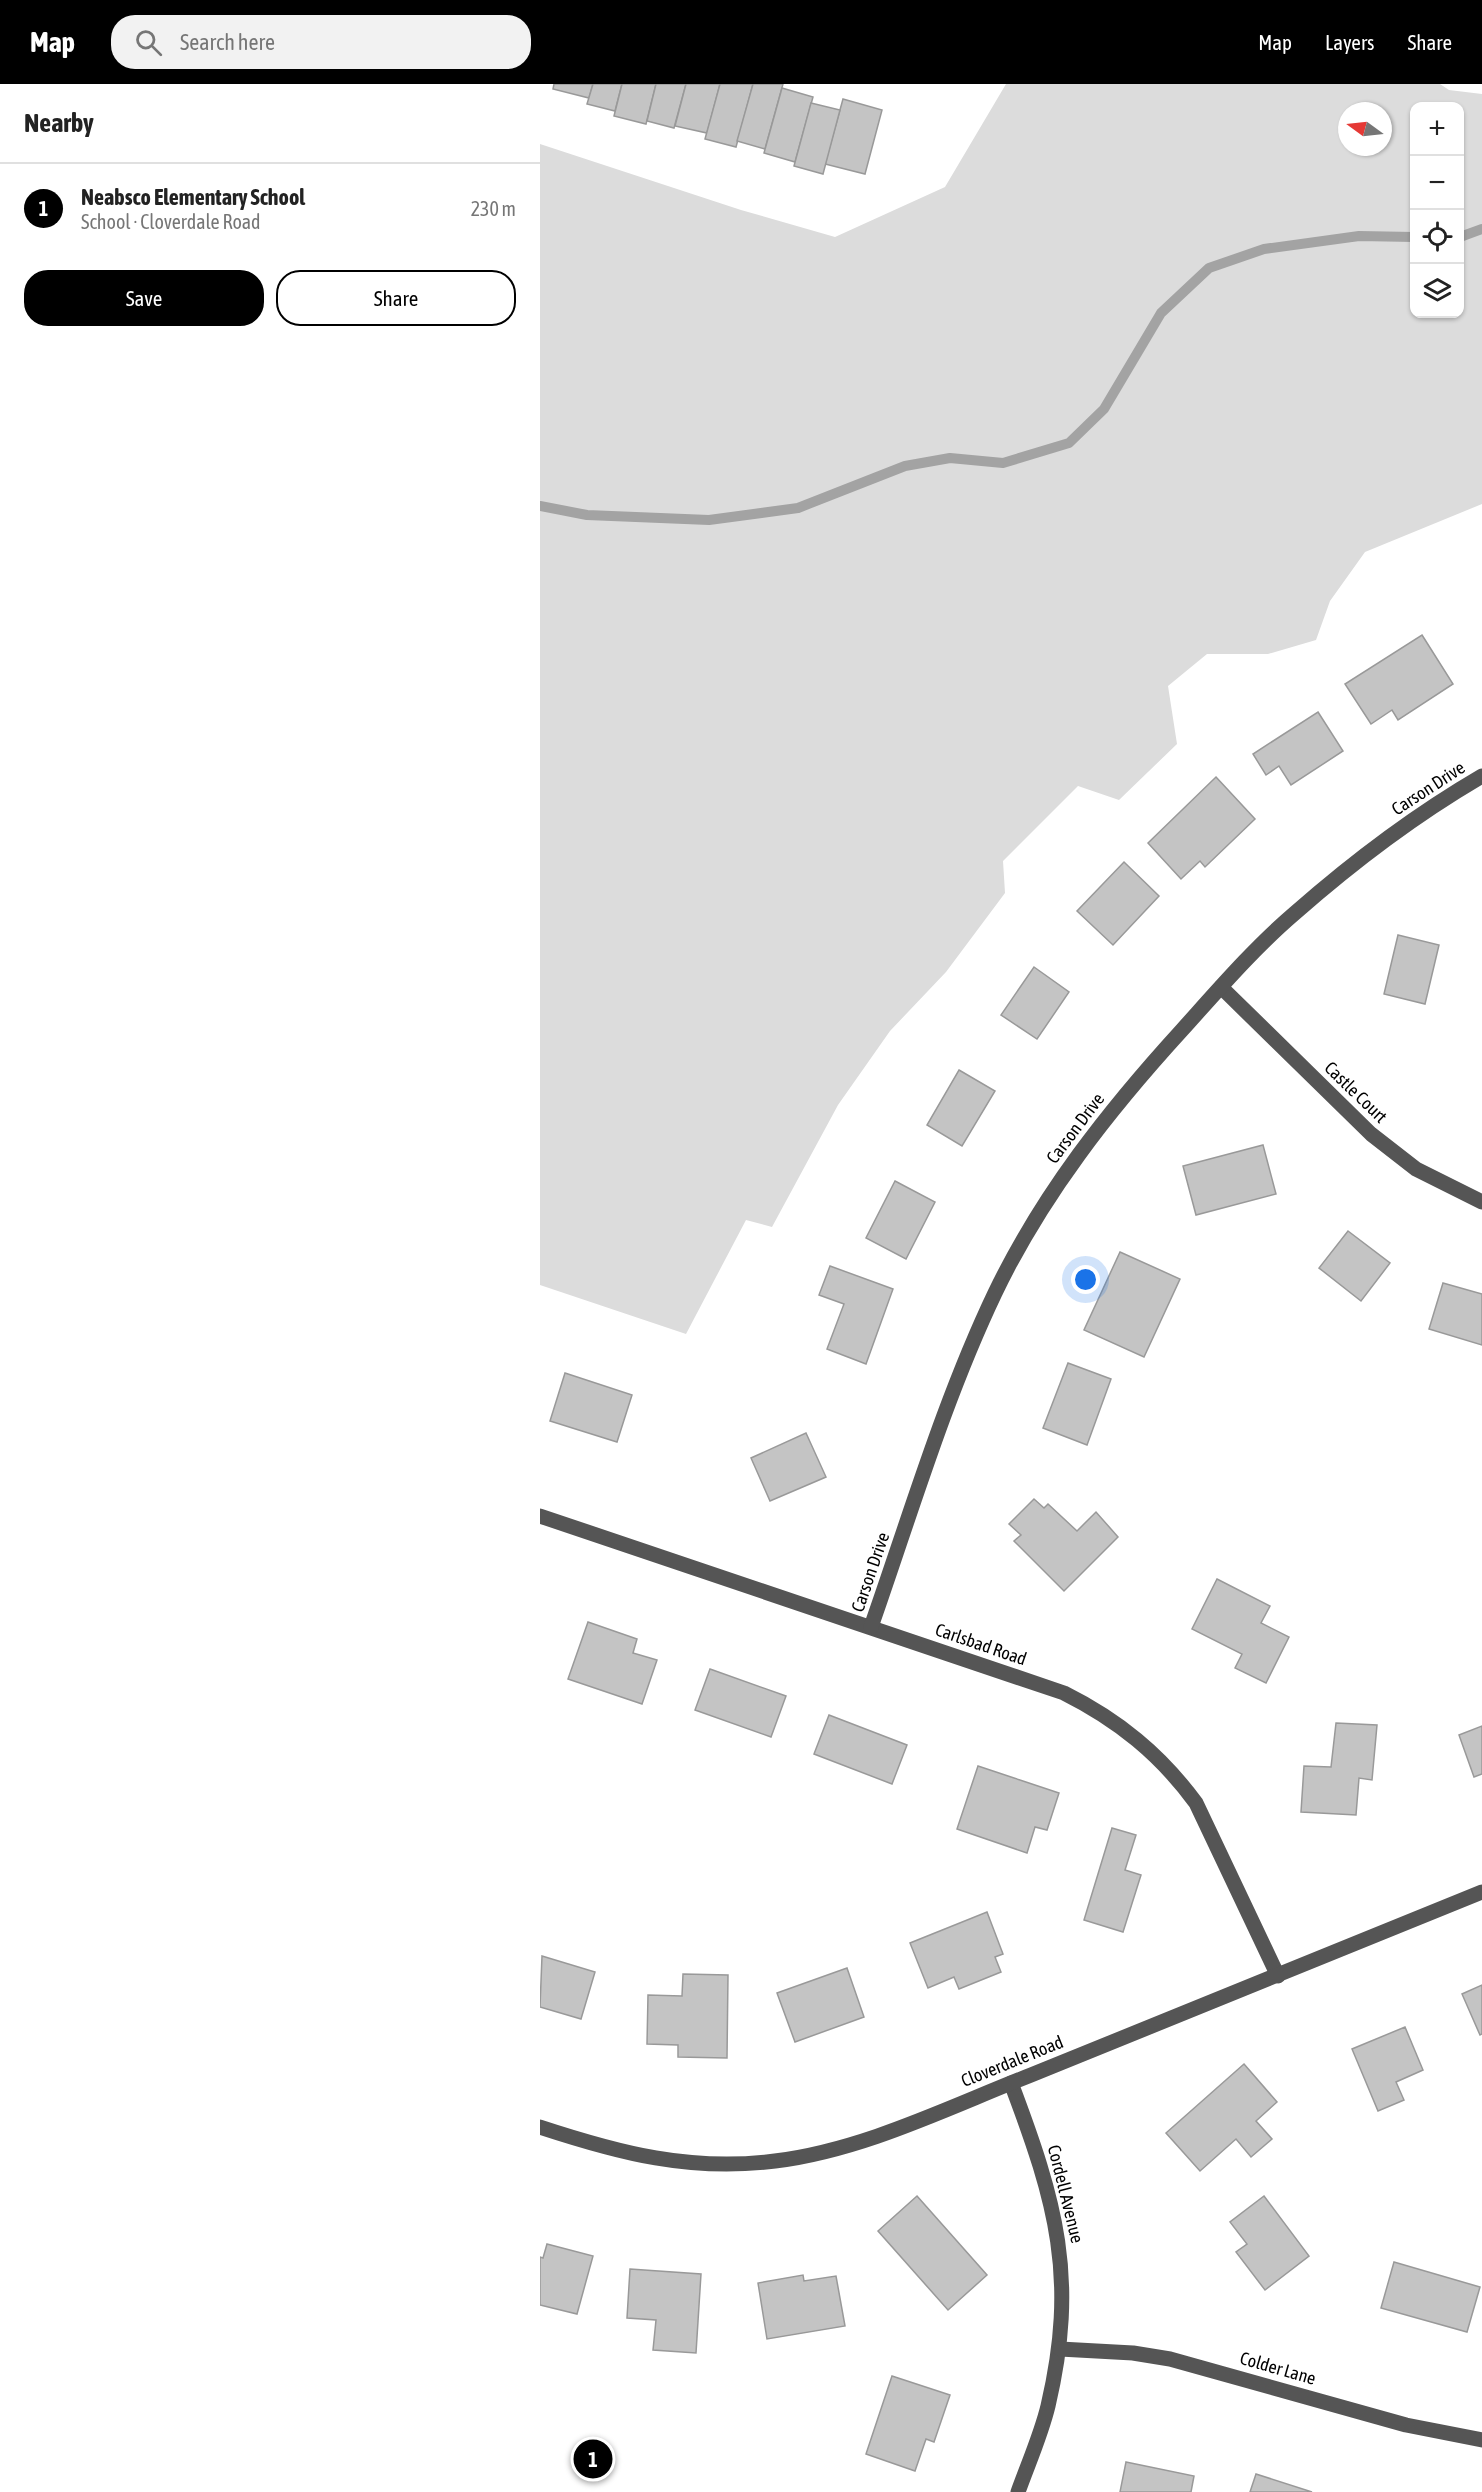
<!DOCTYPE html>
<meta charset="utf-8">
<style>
body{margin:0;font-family:"Asap Condensed",sans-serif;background:#f2f2f2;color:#222}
.controls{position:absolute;right:18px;top:18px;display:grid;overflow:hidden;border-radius:12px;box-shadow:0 2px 4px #0004}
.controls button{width:54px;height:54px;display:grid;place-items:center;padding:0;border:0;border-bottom:2px solid #e0e0e0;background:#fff;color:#222;font:30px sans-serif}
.compass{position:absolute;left:798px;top:18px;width:54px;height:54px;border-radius:50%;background:#fff;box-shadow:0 2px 4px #0004;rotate:285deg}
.you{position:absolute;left:546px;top:1196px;width:21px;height:21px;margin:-15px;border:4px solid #fff;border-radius:50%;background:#1a73e8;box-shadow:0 0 0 9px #1a73e833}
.badge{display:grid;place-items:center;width:39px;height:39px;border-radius:50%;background:#000;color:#fff;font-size:20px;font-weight:700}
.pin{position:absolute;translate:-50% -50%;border:3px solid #fff;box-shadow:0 2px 6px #0006}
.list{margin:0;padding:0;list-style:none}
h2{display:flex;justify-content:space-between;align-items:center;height:78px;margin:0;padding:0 24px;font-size:26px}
h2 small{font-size:20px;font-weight:400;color:#767676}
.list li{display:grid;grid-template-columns:39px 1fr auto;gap:18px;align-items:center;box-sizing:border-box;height:90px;padding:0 24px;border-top:2px solid #e0e0e0}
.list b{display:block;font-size:22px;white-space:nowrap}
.list p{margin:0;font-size:20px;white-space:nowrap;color:#767676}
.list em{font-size:20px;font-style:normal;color:#767676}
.actions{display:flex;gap:12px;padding:18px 24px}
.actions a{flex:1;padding:14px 0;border:2px solid #000;border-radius:24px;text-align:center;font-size:21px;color:#000}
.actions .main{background:#000;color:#fff}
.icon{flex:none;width:33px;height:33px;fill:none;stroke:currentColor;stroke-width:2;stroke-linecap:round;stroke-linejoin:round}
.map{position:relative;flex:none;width:942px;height:2408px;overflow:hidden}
header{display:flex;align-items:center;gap:36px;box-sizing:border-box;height:84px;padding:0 30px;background:#000;color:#fff}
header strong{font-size:28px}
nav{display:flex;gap:33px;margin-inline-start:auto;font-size:21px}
.search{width:420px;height:54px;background:#f2f2f2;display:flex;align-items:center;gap:15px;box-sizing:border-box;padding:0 21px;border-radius:24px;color:#767676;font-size:22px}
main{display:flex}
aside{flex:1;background:#fff}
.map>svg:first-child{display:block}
.green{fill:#dcdcdc;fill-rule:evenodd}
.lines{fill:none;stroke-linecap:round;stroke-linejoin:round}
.stream{stroke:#a3a3a3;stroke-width:10}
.building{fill:#c4c4c4;stroke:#999;stroke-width:1.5}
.minor{stroke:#555;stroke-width:15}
.labels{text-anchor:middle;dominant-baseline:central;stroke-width:4.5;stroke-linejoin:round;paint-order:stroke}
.street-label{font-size:18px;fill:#000;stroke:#fff}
</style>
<header>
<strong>Map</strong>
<div class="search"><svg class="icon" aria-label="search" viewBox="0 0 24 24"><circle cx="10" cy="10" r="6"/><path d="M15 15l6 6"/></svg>Search here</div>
<nav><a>Map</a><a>Layers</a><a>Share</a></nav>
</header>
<main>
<aside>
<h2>Nearby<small></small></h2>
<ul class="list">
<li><span class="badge">1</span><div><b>Neabsco Elementary School</b><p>School · Cloverdale Road</p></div><em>230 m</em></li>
</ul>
<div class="actions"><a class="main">Save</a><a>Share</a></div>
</aside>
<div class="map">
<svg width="942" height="2408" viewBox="0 0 942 2408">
<rect width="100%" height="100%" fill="#fff"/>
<!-- green -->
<path class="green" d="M466,0H900L909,6L942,10V420L825,468L790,517L776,556L728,570H667L628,602L637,660L579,716L538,702L463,777L465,809L406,888L350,947L298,1021L232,1143L206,1136L146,1250L0,1201V60L201,126L295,153L405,103ZM874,22H920V230H874ZM807,27H843V63H807Z"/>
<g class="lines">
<!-- stream -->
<g class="stream">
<polyline points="920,153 942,145"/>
<polyline points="0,422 47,431 169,436 258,424 365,382 410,374 463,379 529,359 564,325 621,229 669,184 724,165 819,152 874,153"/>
</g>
</g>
<!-- building -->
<g class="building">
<polygon points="14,0 53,0 49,14 13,5"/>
<polygon points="53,0 82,0 75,27 47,20"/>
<polygon points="82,0 116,0 106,40 74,32"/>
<polygon points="116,0 146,0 134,44 107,37"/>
<polygon points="146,0 180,0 167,49 135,42"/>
<polygon points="180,0 213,0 196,63 165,55"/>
<polygon points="213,0 243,0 225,65 197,57"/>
<polygon points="242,4 273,13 255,78 224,69"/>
<polygon points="303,15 342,26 325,90 285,80"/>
<polygon points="271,19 300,26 283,90 254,82"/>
<polygon points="882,551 913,600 858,636 852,626 831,640 805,600"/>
<polygon points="778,628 803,667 751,701 739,682 726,691 713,670"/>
<polygon points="676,693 715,735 665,783 660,777 641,795 608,759"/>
<polygon points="584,778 619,812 573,861 537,827"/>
<polygon points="858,851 899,861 885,920 844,910"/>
<polygon points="494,883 529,908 497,955 461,931"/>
<polygon points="419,986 455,1007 422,1062 387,1041"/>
<polygon points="723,1061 736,1110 656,1131 643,1082"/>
<polygon points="355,1097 395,1118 366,1175 326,1154"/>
<polygon points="808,1147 850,1179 821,1217 779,1184"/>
<polygon points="580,1168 640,1195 604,1273 544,1246"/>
<polygon points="290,1182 353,1205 326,1280 287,1265 304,1220 279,1211"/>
<polygon points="903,1199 942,1210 942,1261 889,1245"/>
<polygon points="528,1279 571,1295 547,1361 503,1344"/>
<polygon points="25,1289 92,1311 77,1358 10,1337"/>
<polygon points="266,1349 286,1393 230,1417 211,1374"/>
<polygon points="494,1415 504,1424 508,1420 537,1447 556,1428 578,1453 524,1507 474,1457 481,1451 469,1440"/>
<polygon points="677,1495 730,1522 721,1539 749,1553 726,1599 695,1584 702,1570 652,1545"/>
<polygon points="48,1538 97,1555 93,1569 117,1576 102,1620 28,1595"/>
<polygon points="170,1585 246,1612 231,1653 155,1626"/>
<polygon points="289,1631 367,1661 352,1700 274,1670"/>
<polygon points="796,1639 837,1641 832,1696 819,1694 816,1731 761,1728 764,1682 791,1683"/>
<polygon points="942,1642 942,1690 934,1693 919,1651"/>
<polygon points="438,1682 519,1709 507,1746 495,1743 487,1769 417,1745"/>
<polygon points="572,1744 596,1751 585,1786 601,1791 583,1848 544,1836"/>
<polygon points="447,1828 463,1870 455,1873 461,1888 419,1905 414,1893 388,1904 370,1859"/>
<polygon points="2,1872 55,1888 41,1935 0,1923"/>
<polygon points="307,1884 324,1933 255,1958 237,1909"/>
<polygon points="143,1890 188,1891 187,1974 138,1973 138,1961 107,1960 108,1911 142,1912"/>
<polygon points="942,1901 942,1950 940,1951 922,1910"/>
<polygon points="865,1943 883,1986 856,1998 864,2016 838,2027 812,1965"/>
<polygon points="704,1980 737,2018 716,2037 732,2055 711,2073 696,2055 660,2087 626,2049"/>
<polygon points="377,2112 447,2191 408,2226 338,2147"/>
<polygon points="724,2112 769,2172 725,2206 696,2168 707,2160 690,2138"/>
<polygon points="7,2160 53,2172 37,2230 0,2221 0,2173 3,2174"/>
<polygon points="854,2178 940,2203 927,2248 841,2224"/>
<polygon points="90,2185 161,2190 156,2269 113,2266 116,2236 87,2234"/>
<polygon points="263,2191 264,2197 296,2192 305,2242 227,2255 218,2199"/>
<polygon points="352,2292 410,2311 394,2358 386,2355 375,2387 326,2370"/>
<polygon points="586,2378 654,2392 651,2408 580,2408"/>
<polygon points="716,2390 772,2408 710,2408"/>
</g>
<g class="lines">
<!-- minor -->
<g class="minor">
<polyline points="681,903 831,1050 876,1085 942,1118"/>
<path d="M0,1432L524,1609C578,1636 620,1670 656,1719L738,1892"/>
<path d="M331,1543C370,1432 404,1316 455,1209C502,1111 569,1026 642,946C678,906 714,864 755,829C813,778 875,731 942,692"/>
<path d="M471,1999C516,2118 538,2194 508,2322C501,2351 488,2380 478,2408"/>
<path d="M0,2043C79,2069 151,2088 235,2077C324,2066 409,2023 491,1991C642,1931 792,1869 942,1808"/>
<polyline points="520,2265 593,2269 630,2275 866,2341 942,2356"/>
</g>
</g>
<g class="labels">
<!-- street labels -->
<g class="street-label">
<text transform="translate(888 704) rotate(-33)">Carson Drive</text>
<text transform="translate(816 1008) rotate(44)">Castle Court</text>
<text transform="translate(535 1044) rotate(-53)">Carson Drive</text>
<text transform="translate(330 1488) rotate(-71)">Carson Drive</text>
<text transform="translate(441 1560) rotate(19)">Carlsbad Road</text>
<text transform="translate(472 1977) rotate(-22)">Cloverdale Road</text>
<text transform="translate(526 2110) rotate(76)">Cordell Avenue</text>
<text transform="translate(738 2284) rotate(16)">Colder Lane</text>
</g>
</g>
</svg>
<div class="controls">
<button>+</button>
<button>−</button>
<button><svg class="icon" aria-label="locate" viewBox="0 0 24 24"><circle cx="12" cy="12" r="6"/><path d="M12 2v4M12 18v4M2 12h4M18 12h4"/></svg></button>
<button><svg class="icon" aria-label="layers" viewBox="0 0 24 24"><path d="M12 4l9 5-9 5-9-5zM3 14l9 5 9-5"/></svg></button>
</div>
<svg class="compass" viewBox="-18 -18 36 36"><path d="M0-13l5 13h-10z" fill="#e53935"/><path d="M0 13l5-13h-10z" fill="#767676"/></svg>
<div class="you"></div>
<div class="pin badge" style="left:53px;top:2375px">1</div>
</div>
</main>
